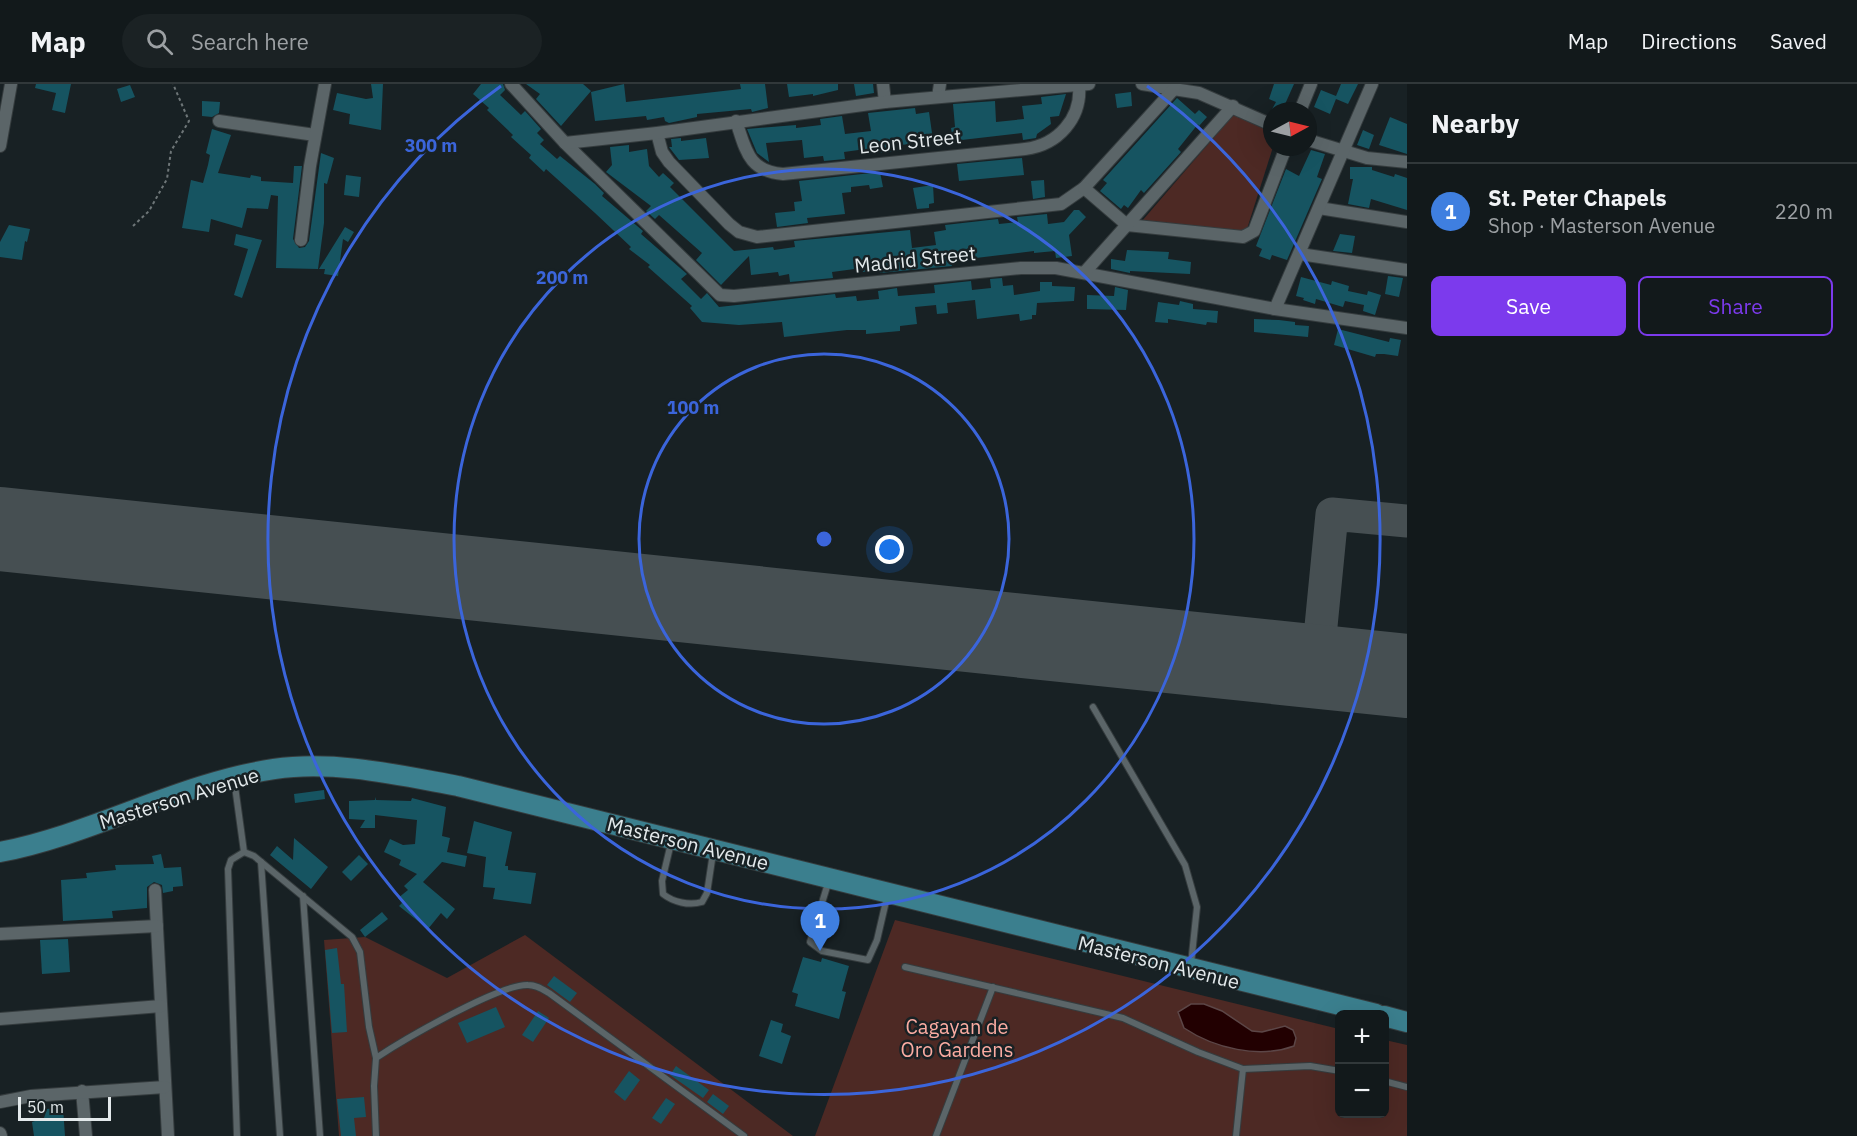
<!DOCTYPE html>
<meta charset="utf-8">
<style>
body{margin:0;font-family:"IBM Plex Sans",sans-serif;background:#1b2224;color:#f1f3f6}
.controls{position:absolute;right:18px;bottom:18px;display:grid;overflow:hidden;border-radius:9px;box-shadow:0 6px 24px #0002}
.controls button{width:54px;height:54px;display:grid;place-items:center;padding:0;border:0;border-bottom:2px solid #31383a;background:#12191b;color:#f1f3f6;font:30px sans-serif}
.compass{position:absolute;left:1263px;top:18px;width:54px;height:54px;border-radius:50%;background:#12191b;box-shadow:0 6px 24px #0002;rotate:83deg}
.scale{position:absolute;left:18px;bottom:15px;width:93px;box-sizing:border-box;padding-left:6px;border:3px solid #e3e9eb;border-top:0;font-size:16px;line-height:21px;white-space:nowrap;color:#e3e9eb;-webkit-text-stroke:4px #182124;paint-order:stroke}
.you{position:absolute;left:890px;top:466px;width:21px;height:21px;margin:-15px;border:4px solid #fff;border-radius:50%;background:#1a73e8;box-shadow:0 0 0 9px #1a73e833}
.badge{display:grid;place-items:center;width:39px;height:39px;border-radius:50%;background:#7c3aed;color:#fff;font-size:20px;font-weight:700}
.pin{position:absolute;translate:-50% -50px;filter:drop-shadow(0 2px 3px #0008)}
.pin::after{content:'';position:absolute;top:32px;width:21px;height:18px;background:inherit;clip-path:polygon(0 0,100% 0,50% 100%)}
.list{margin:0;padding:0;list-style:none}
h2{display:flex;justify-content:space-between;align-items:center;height:78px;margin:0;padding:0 24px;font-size:26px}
h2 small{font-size:20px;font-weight:400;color:#9ca0a3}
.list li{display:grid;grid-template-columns:39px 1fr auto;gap:18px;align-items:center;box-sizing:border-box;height:96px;padding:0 24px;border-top:2px solid #31383a}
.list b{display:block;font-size:22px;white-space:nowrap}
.list p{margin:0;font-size:20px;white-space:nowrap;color:#9ca0a3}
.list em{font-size:20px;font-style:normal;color:#9ca0a3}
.actions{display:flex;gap:12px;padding:18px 24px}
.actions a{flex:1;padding:14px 0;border:2px solid #7c3aed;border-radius:9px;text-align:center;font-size:21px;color:#7c3aed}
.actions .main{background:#7c3aed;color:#fff}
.icon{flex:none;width:33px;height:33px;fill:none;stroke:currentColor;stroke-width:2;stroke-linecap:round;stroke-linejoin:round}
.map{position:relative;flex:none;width:1407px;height:1052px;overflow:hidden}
header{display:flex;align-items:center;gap:36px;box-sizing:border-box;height:84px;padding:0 30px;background:#12191b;border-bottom:2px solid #31383a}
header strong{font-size:28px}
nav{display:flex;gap:33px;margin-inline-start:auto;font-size:21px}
.search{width:420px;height:54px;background:#1b2224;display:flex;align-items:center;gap:15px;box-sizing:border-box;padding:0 21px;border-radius:33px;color:#9ca0a3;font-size:22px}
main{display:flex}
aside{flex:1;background:#12191b}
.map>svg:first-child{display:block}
.green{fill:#4d2924}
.water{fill:#220001;stroke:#5c4647;stroke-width:1.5}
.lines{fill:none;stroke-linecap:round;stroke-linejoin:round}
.taxiway{stroke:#464f52;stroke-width:33}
.runway{stroke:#464f52;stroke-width:84}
.building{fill:#165461}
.lane-casing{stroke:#353c3e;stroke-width:8}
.street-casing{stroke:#353c3e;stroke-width:14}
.primary-casing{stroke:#353c3e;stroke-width:22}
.path{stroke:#6e7678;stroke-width:2;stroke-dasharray:3 3;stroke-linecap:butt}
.lane{stroke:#5b6568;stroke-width:6}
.street{stroke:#5b6568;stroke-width:12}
.primary{stroke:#3b7f8e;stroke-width:20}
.ring{fill:none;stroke:#3b65db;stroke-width:3}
.labels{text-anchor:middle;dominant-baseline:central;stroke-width:5;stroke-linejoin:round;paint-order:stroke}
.street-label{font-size:20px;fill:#e3e9eb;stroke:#182124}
.park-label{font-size:20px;fill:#fbaca2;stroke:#182124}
.centre{fill:#3b65db;stroke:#182124;stroke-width:3}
.ring-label{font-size:18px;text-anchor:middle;font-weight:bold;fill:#3b65db;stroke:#182124;stroke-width:5;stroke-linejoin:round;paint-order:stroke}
</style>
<header>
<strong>Map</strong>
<div class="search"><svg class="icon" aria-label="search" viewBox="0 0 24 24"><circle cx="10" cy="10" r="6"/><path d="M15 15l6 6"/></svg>Search here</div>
<nav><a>Map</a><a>Directions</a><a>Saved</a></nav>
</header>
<main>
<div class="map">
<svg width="1407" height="1052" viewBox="0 0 1407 1052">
<rect width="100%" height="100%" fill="#182124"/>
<!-- green -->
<g class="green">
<polygon points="1234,30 1272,49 1273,63 1246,148 1142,137"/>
<polygon points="895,836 1339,945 1340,1030 1384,1030 1385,956 1407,961 1407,1052 815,1052"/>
<polygon points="525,851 793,1052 339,1052 324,856 365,853 447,894"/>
</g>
<!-- water -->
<path class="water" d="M1191,920H1204L1222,927L1252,947L1262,948L1285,942L1293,946L1296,954L1294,962C1259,975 1214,964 1184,944L1178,928Z"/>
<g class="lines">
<!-- taxiway -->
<polyline class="taxiway" points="1317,583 1332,430 1407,437"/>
<!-- runway -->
<polyline class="runway" points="0,445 1407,592"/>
</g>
<!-- building -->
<g class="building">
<polygon points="36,0 71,0 65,29 52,26 56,9 35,4"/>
<polygon points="371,0 383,0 381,46 349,40 350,30 333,26 337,9 366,15 373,14"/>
<polygon points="481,0 503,0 505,6 500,11 521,31 525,27 541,45 537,49 544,56 540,60 557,75 560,72 595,100 604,109 602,112 643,147 641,150 687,190 681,195 701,215 707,209 719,223 835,210 836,214 856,212 857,217 879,215 878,207 897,204 898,212 935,209 934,201 971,197 972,206 991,204 990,195 1002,194 1003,202 1013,201 1014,211 1040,207 1040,198 1052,198 1052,202 1075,203 1074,217 1037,219 1036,231 1032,231 1032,235 1020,237 1019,230 977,235 975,216 947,219 948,229 937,230 936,221 915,223 917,240 900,242 900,247 866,250 866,246 847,246 784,253 782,238 739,241 702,238 690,224 692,222 648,183 650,181 629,165 631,163 595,129 546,85 544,88 529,74 531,71 511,53 513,51 487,26 489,24 473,10"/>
<polygon points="526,0 583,0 591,7 561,42 536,15 540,10"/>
<polygon points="624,0 626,18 741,5 740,0 765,0 768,24 752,28 751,25 697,30 697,33 669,39 665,37 664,33 647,36 646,32 595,37 591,8"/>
<polygon points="787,0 838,0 838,6 813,12 813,10 789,13"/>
<polygon points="854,0 873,0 874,9 856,12"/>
<polygon points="1274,0 1294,0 1282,27 1271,27 1276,18 1269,15"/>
<polygon points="1341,0 1358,0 1348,20 1336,15 1330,30 1314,23 1321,6 1336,12"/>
<polygon points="130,1 135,13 121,18 117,5"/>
<polygon points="1131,8 1132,22 1117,24 1115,10"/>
<polygon points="1066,10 1059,32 1050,33 1051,40 1037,50 1036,54 1023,56 1022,49 953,57 951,44 955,43 953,20 995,17 996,38 1024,35 1022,22 1042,20 1041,13"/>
<polygon points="1177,14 1195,30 1199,26 1207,33 1199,42 1198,40 1178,65 1181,68 1144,109 1141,106 1128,124 1124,121 1121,125 1100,107 1107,99 1103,96"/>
<polygon points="202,17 220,18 219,29 212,33 202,32"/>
<polygon points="915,24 916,30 929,28 933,56 902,61 903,66 881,69 880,63 844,68 845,75 824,77 823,72 804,74 802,56 766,59 769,78 757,69 747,45 796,41 796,44 821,41 820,35 842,32 845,50 871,47 868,29"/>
<polygon points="1390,33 1407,40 1407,70 1379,61"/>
<polygon points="212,45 231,51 218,89 250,94 251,91 261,93 261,97 293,99 294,82 302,82 293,155 299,164 305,163 309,157 321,69 334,74 327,100 324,99 324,139 318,185 276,184 278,112 271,111 268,125 247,124 242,144 211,135 209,148 182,144 191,96 203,99 208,81 210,71 206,69"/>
<polygon points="1363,46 1374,51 1369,65 1357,61"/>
<polygon points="681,54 681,57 706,54 709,74 679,76 669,63 672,63 671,55"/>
<polygon points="629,61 629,68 647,65 649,82 659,93 663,89 674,99 670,103 734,167 773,163 774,166 795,163 794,157 910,146 912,164 936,161 934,148 946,146 945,141 998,135 999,140 1018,138 1017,133 1047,130 1048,140 1064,138 1074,126 1079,126 1086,133 1069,151 1072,172 1056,174 1055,167 1034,169 1034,167 951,177 952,182 880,189 879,185 863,188 862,184 832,188 833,194 790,198 789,190 779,192 778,188 751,191 749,172 721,201 696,176 702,169 659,131 655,135 646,127 651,122 606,88 612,81 610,63"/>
<polygon points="1311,66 1325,70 1317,93 1322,95 1287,176 1272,171 1270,176 1259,172 1262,165 1256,162 1286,85 1299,92"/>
<polygon points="1022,74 1024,91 959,97 957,80"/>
<polygon points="1350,83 1372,83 1372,86 1394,93 1395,90 1407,94 1407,126 1371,115 1369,124 1348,120 1353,95 1350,95"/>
<polygon points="880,88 883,103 870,105 869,101 851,103 851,108 842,109 845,130 807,134 808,139 777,143 775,129 795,127 794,118 802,117 799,97"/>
<polygon points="346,91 361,93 359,113 344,111"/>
<polygon points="1044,96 1045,113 1033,115 1031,97"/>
<polygon points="933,101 934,119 929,120 929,124 917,125 913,104"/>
<polygon points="9,141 30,145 27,158 25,157 22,176 0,173 0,158"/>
<polygon points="345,143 354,148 348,158 343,155 338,192 324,190 325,185 319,185"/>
<polygon points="236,150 262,156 242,214 234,211 248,165 234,161"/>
<polygon points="1340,150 1355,152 1352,169 1333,167"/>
<polygon points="1127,166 1169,168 1168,175 1191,178 1190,190 1130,187 1130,189 1111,185 1111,175 1125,177"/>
<polygon points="1388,192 1403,194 1399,213 1385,210"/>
<polygon points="1301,193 1331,201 1332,197 1349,202 1348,207 1367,211 1368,207 1381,211 1375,231 1363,227 1364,221 1345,217 1343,223 1316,215 1315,220 1303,216 1304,214 1296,212"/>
<polygon points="1115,203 1128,206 1126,226 1087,225 1087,211 1114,212"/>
<polygon points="1180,217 1193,220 1193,225 1218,227 1217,239 1207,238 1206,241 1168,235 1168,239 1155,238 1158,218 1179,221"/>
<polygon points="1254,235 1279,236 1295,238 1295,241 1309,242 1308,253 1254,248"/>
<polygon points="1338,245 1389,258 1390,254 1401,256 1398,272 1384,270 1376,270 1375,273 1334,261"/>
<polygon points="324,706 325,715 295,719 294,710"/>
<polygon points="376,713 376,716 411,717 412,714 446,723 442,752 450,754 447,768 467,772 465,783 442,778 423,798 455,825 447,835 441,829 428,845 399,822 402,819 398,814 408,806 404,802 417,790 399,781 401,776 384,768 390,755 403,761 415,760 417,736 375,731 375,744 360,744 365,736 349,735 349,717 375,716"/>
<polygon points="474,737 512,748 505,782 508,782 508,786 536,789 531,820 493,815 495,804 483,803 486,773 467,769"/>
<polygon points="294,754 328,783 311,805 270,771 277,762 293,776"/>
<polygon points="161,770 164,784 181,783 183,802 173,803 173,807 163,809 162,801 154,798 147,803 147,824 112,827 113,834 63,837 61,796 87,794 86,789 116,786 115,781 154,780 152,772"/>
<polygon points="359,771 368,780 351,797 342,788"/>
<polygon points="382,828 388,835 365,853 360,846"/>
<polygon points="68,855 70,888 42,890 40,856"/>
<polygon points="337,864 341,900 344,900 347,948 332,949 325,866"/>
<polygon points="803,873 821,878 822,874 849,882 842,907 846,908 839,935 795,922 798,910 792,908"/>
<polygon points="554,892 577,909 570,918 547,901"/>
<polygon points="496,923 505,943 467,959 458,939"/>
<polygon points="538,927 549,934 533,958 522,951"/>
<polygon points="771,936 783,940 781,948 791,952 782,980 759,972"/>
<polygon points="676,982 709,1006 703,1014 670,991"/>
<polygon points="629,987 640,996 625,1017 614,1008"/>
<polygon points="713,1010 729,1022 723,1030 707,1018"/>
<polygon points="364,1013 366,1033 354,1034 356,1052 341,1052 337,1015"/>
<polygon points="666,1014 675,1020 661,1040 652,1034"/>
<polygon points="63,1023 65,1052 34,1052 32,1038 44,1034 47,1025"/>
</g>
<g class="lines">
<defs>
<g id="lane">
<polyline points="1093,623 1185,781 1197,823 1191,880"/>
<polyline points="234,695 244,768 254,772 352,853 360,868 369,943 376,974"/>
<path d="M671,759L662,797L663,810C673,818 689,822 702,818L707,809L713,769"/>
<polyline points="261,778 280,1052"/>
<polyline points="829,796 810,858 822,867 868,876 877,856 887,813"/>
<polyline points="303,812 320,1052"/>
<polyline points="905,883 1123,934 1198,968 1243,985 1310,982 1340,987"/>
<polyline points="1384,997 1407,1003"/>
<polyline points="237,1052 228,785 231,776 244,768"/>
<path d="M376,1052L374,1002L376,974C403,956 499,900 528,901C536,901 542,905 549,909L744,1052"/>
<polyline points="936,1052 993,903"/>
<polyline points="1236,1052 1243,985"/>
</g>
<g id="street">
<polyline points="511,0 565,59 720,211 734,212 1021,184 1056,184 1275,225 1407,244"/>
<polyline points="883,0 885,18"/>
<polyline points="1142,0 1199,9 1272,41"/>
<polyline points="938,13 940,0"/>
<polyline points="1300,27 1311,0"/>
<polyline points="219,37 315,51"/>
<path d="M736,37C746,66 748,87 783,90L1025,65C1058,61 1082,34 1079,1"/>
<polyline points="657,49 662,68 669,78 729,140 739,148 757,153 1061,120 1084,104 1174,5"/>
<polyline points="1308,56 1367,74 1407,78"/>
<polyline points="565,59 657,49 885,18 1089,0"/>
<polyline points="0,62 11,0"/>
<polyline points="1084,104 1127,141 1243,153 1254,147 1286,63"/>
<polyline points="1319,124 1407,138"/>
<polyline points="301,156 310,82 325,0"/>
<polyline points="1300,170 1407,186"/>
<polyline points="1084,189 1233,22"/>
<polyline points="1275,225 1372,0"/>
<polyline points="155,806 168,1052"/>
<polyline points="0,850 157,842"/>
<polyline points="0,935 161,922"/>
<polyline points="82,1007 86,1052"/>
<polyline points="0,1018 31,1012 165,1003"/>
<polyline points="0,1049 1,1052"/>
</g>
<g id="primary">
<path d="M0,768C94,750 179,699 274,685C335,676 398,691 458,702L1376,930"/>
<polyline points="1384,932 1407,938"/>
</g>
</defs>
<!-- lane casing -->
<use href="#lane" class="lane-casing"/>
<!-- street casing -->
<use href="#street" class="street-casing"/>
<!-- primary casing -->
<use href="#primary" class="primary-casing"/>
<!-- path -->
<polyline class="path" points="133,142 149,127 167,95 171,67 189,37 173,0"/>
<!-- lane -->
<use href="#lane" class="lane"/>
<!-- street -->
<use href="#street" class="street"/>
<!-- primary -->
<use href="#primary" class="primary"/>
</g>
<!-- distance rings -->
<g class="ring">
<circle cx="824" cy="455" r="185"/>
<circle cx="824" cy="455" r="370"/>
<path d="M1147 2A556 556 0 1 1 501 2"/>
</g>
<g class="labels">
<!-- street labels -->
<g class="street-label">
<text transform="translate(910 57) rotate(-6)">Leon Street</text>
<text transform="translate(915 175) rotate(-6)">Madrid Street</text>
<text transform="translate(179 714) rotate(-17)">Masterson Avenue</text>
<text transform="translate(688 759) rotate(14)">Masterson Avenue</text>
<text transform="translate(1159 878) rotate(14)">Masterson Avenue</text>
</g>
<!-- park labels -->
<g class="park-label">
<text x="957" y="942">Cagayan de<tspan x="957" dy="23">Oro Gardens</tspan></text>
</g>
</g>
<circle cx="824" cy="455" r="9" class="centre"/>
<g class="ring-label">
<text x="431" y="68">300 m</text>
<text x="562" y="200">200 m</text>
<text x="693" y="330">100 m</text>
</g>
</svg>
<div class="controls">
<button>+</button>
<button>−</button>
</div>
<svg class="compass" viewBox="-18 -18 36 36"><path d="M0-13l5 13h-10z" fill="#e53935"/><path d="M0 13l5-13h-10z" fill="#9ca0a3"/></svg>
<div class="scale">50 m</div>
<div class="you"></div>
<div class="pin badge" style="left:820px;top:867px;background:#3f7fe0">1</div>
</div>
<aside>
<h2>Nearby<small></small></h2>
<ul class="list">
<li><span class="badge" style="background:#3f7fe0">1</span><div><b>St. Peter Chapels</b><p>Shop · Masterson Avenue</p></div><em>220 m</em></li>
</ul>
<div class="actions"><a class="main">Save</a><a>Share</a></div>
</aside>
</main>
